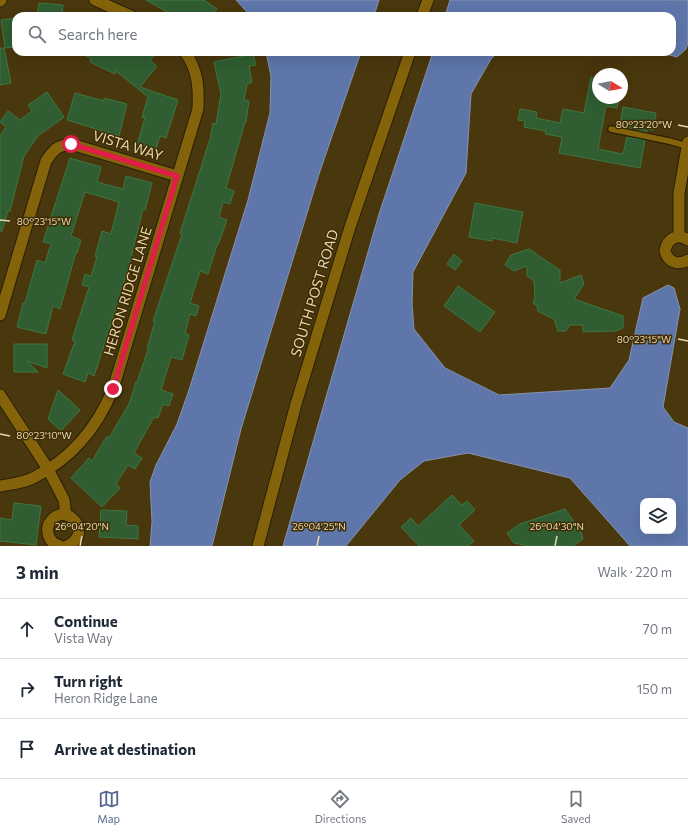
<!DOCTYPE html>
<meta charset="utf-8">
<style>
body{margin:0;font-family:Commissioner,sans-serif;background:#f6f6f7;color:#1f2937}
.controls{position:absolute;right:12px;bottom:12px;display:grid;overflow:hidden;border-radius:8px;box-shadow:0 4px 16px #0002}
.controls button{width:36px;height:36px;display:grid;place-items:center;padding:0;border:0;border-bottom:1px solid #e0e1e3;background:#fff;color:#1f2937;font:20px sans-serif}
.compass{position:absolute;left:592px;top:68px;width:36px;height:36px;border-radius:50%;background:#fff;box-shadow:0 4px 16px #0002;rotate:100deg}
.stop{position:absolute;width:12px;height:12px;margin:-9px;border:3px solid #e11d48;border-radius:50%;background:#fff}
.stop.end{background:#e11d48;border-color:#fff;box-shadow:0 1px 4px #0008}
.list{margin:0;padding:0;list-style:none}
h2{display:flex;justify-content:space-between;align-items:center;height:52px;margin:0;padding:0 16px;font-size:17px}
h2 small{font-size:13px;font-weight:400;color:#747a83}
.list li{display:grid;grid-template-columns:26px 1fr auto;gap:12px;align-items:center;box-sizing:border-box;height:60px;padding:0 16px;border-top:1px solid #e0e1e3}
.list b{display:block;font-size:15px;white-space:nowrap}
.list p{margin:0;font-size:13px;white-space:nowrap;color:#747a83}
.list em{font-size:13px;font-style:normal;color:#747a83}
.icon{flex:none;width:22px;height:22px;fill:none;stroke:currentColor;stroke-width:2;stroke-linecap:round;stroke-linejoin:round}
.map{position:relative;flex:none;width:688px;height:546px;overflow:hidden}
.search{position:absolute;background:#fff;box-shadow:0 4px 16px #0002;left:12px;right:12px;top:12px;height:44px;display:flex;align-items:center;gap:10px;box-sizing:border-box;padding:0 14px;border-radius:12px;color:#747a83;font-size:15px}
.sheet{height:232px;background:#fff}
nav{display:flex;justify-content:space-around;align-items:center;box-sizing:border-box;height:56px;border-top:1px solid #e0e1e3;background:#fff;font-size:11px;color:#747a83}
nav a{display:grid;justify-items:center;gap:2px}
nav .on{color:#546890}
.map>svg:first-child{display:block}
.water{fill:#5e76aa;stroke:#8793ac;fill-rule:evenodd}
.building{fill:#305d31;stroke:#3e7740}
.lines{fill:none;stroke-linecap:round;stroke-linejoin:round}
.service-casing{stroke:#2a1f07;stroke-width:8}
.minor-casing{stroke:#2a1f07;stroke-width:13}
.tertiary-casing{stroke:#2a1f07;stroke-width:13}
.service{stroke:#84630b;stroke-width:5.5}
.minor{stroke:#84630b;stroke-width:11}
.tertiary{stroke:#84630b;stroke-width:11}
.route{stroke:#e11d48;stroke-width:5}
.ticks{fill:none;stroke:#e8d6b2;stroke-width:1.5}
.labels{text-anchor:middle;dominant-baseline:central;stroke-width:3;stroke-linejoin:round;paint-order:stroke}
.street-label{font-size:14px;fill:#e8d6b2;stroke:#3e2d02}
.ticks-label{font-size:10px;text-anchor:middle;fill:#e8d6b2;stroke:#3e2d02;stroke-width:3;stroke-linejoin:round;paint-order:stroke}
</style>
<div class="map">
<svg width="688" height="546" viewBox="0 0 688 546">
<rect width="100%" height="100%" fill="#49370d"/>
<!-- water -->
<g class="water">
<polygon points="236,0 379,0 374,16 250,16 247,12"/>
<polygon points="450,0 688,0 688,43 686,49 677,57 659,52 672,52 672,16 445,16"/>
<polygon points="266,52 361,52 319,174 241,429 212,546 150,546 152,522 150,482 156,465 177,424 189,390 248,200 270,113 271,76"/>
<path d="M433,52H498L491,59L471,94L466,173L413,272L412,304L414,329L445,368L499,395L610,388L629,360L643,298L668,285L674,288L680,309L663,407L674,422L688,428V546H630L570,478L468,453L424,461L400,480L346,546H283L379,214ZM643,501H673V531H643Z"/>
</g>
<!-- building -->
<g class="building">
<polygon points="146,0 204,0 217,9 212,16 174,16"/>
<polygon points="39,3 63,5 62,16 37,16"/>
<polygon points="16,18 16,47 5,48 1,20"/>
<polygon points="0,48 4,48 11,83 0,85"/>
<polygon points="77,52 157,52 150,61 157,66 140,87 178,100 166,138 160,136 156,149 137,144 145,118 142,117 148,97 116,71 115,74 90,62 91,58"/>
<polygon points="253,54 256,65 249,66 252,82 247,84 244,100 249,101 246,122 245,122 226,188 234,191 230,204 223,202 219,217 227,220 218,245 217,245 208,274 200,271 190,303 199,306 196,316 190,314 185,334 189,335 182,360 171,357 161,390 173,394 169,406 163,404 158,418 154,417 134,453 142,458 135,469 128,465 116,484 120,488 102,507 71,478 89,458 92,461 107,436 109,438 129,404 136,382 137,382 148,350 147,349 155,321 153,321 182,234 180,233 210,139 213,123 216,124 221,94 214,62"/>
<polygon points="591,77 598,79 598,98 619,98 617,108 606,106 598,149 623,154 627,137 645,140 640,168 559,153 562,137 545,134 546,131 524,127 525,121 518,120 520,109 537,112 536,118 560,123 563,109 584,113"/>
<polygon points="47,92 64,117 38,136 24,156 10,211 8,211 2,231 0,231 0,136 6,127 0,122 8,111 20,120 32,111 28,105"/>
<polygon points="75,93 104,101 104,98 127,104 119,136 67,120"/>
<polygon points="623,107 656,113 653,130 647,129 647,132 628,128 629,126 620,124"/>
<polygon points="70,158 101,167 97,182 123,189 126,176 152,183 145,210 143,209 129,266 100,358 94,376 88,373 85,382 63,374 74,344 75,344 75,341 72,340 89,287 82,285 85,274 91,276 97,257 95,256 102,231 111,234 119,202 85,192 71,236 81,240 77,253 76,252 60,309 53,306 46,334 17,327 23,303 25,303 37,260 45,263 51,244 43,242"/>
<polygon points="475,203 523,212 517,243 492,238 492,241 469,237"/>
<polygon points="529,249 560,270 560,283 581,275 584,284 574,299 623,316 623,328 615,331 583,332 583,325 570,325 566,331 558,331 554,319 545,315 538,311 537,306 533,303 535,298 534,281 527,276 527,266 514,271 505,265 511,255"/>
<polygon points="454,254 462,261 455,270 447,264"/>
<polygon points="458,286 495,312 480,332 444,306"/>
<polygon points="14,344 47,344 47,368 27,361 38,372 14,372"/>
<polygon points="58,390 80,410 61,431 48,419"/>
<polygon points="452,495 462,505 467,501 475,510 459,525 474,541 468,546 419,546 401,527 411,518 418,526"/>
<polygon points="14,503 41,506 36,545 0,541 0,518 12,520"/>
<polygon points="565,509 581,532 583,539 573,546 528,546 514,543 507,533 520,524"/>
<polygon points="101,510 127,511 126,525 138,526 138,539 99,537"/>
</g>
<g class="lines">
<defs>
<polyline id="service" points="611,129 669,141 687,146"/>
<g id="minor">
<polyline points="95,0 131,16"/>
<polyline points="0,1 1,0"/>
<polyline points="679,236 679,193 688,142"/>
<path d="M688,240C678,233 668,238 665,250C667,262 678,266 688,260"/>
<path d="M0,315L46,161C54,149 57,146 71,144L177,176"/>
<polyline points="0,395 48,469 64,500 66,515"/>
<path d="M0,486C11,484 23,483 33,478C71,459 97,428 113,389L198,109C199,88 198,70 185,52"/>
<path d="M60,546C53,544 49,540 48,533C47,529 48,524 51,521C66,501 95,533 67,546"/>
</g>
<g id="tertiary">
<polyline points="422,16 428,0"/>
<polyline points="258,546 296,404 350,227 410,52"/>
</g>
</defs>
<!-- service casing -->
<use href="#service" class="service-casing"/>
<!-- minor casing -->
<use href="#minor" class="minor-casing"/>
<!-- tertiary casing -->
<use href="#tertiary" class="tertiary-casing"/>
<!-- service -->
<use href="#service" class="service"/>
<!-- minor -->
<use href="#minor" class="minor"/>
<!-- tertiary -->
<use href="#tertiary" class="tertiary"/>
</g>
<g class="lines">
<!-- route -->
<polyline class="route" points="71,144 177,176 113,389"/>
</g>
<!-- ticks -->
<path class="ticks" d="M678,125L688,127M0,220L10,221M678,339L688,341M0,434L10,436M80,546L82,536M317,546L319,536M555,546L557,536"/>
<g class="labels">
<!-- street labels -->
<g class="street-label">
<text transform="translate(128 145) rotate(17)">VISTA WAY</text>
<text transform="translate(127 291) rotate(-73)">HERON RIDGE LANE</text>
<text transform="translate(314 293) rotate(-73)">SOUTH POST ROAD</text>
</g>
</g>
<g class="ticks-label">
<text x="644" y="128">80°23'20"W</text>
<text x="44" y="225">80°23'15"W</text>
<text x="644" y="343">80°23'15"W</text>
<text x="44" y="439">80°23'10"W</text>
<text x="82" y="530">26°04'20"N</text>
<text x="319" y="530">26°04'25"N</text>
<text x="557" y="530">26°04'30"N</text>
</g>
</svg>
<div class="controls">
<button><svg class="icon" aria-label="layers" viewBox="0 0 24 24"><path d="M12 4l9 5-9 5-9-5zM3 14l9 5 9-5"/></svg></button>
</div>
<svg class="compass" viewBox="-18 -18 36 36"><path d="M0-13l5 13h-10z" fill="#e53935"/><path d="M0 13l5-13h-10z" fill="#747a83"/></svg>
<div class="stop" style="left:71px;top:144px"></div>
<div class="stop end" style="left:113px;top:389px"></div>
<div class="search"><svg class="icon" aria-label="search" viewBox="0 0 24 24"><circle cx="10" cy="10" r="6"/><path d="M15 15l6 6"/></svg>Search here</div>
</div>
<section class="sheet">
<h2>3 min<small>Walk · 220 m</small></h2>
<ul class="list">
<li><svg class="icon" aria-label="ahead" viewBox="0 0 24 24"><path d="M12 20V5M6 11l6-6 6 6"/></svg><div><b>Continue</b><p>Vista Way</p></div><em>70 m</em></li>
<li><svg class="icon" aria-label="right" viewBox="0 0 24 24"><path d="M7 20v-9h11M14 6l5 5-5 5"/></svg><div><b>Turn right</b><p>Heron Ridge Lane</p></div><em>150 m</em></li>
<li><svg class="icon" aria-label="arrive" viewBox="0 0 24 24"><path d="M6 21V4h12l-3 4 3 4H6"/></svg><div><b>Arrive at destination</b></div></li>
</ul>
</section>
<nav>
<a class="on"><svg class="icon" aria-label="map" viewBox="0 0 24 24"><path d="M3 6l6-2 6 2 6-2v14l-6 2-6-2-6 2zM9 4v14M15 6v14"/></svg>Map</a>
<a><svg class="icon" aria-label="directions" viewBox="0 0 24 24"><path d="M12 3l9 9-9 9-9-9zM9 14v-3h6M13 9l2 2-2 2"/></svg>Directions</a>
<a><svg class="icon" aria-label="saved" viewBox="0 0 24 24"><path d="M7 4h10v16l-5-4-5 4z"/></svg>Saved</a>
</nav>
